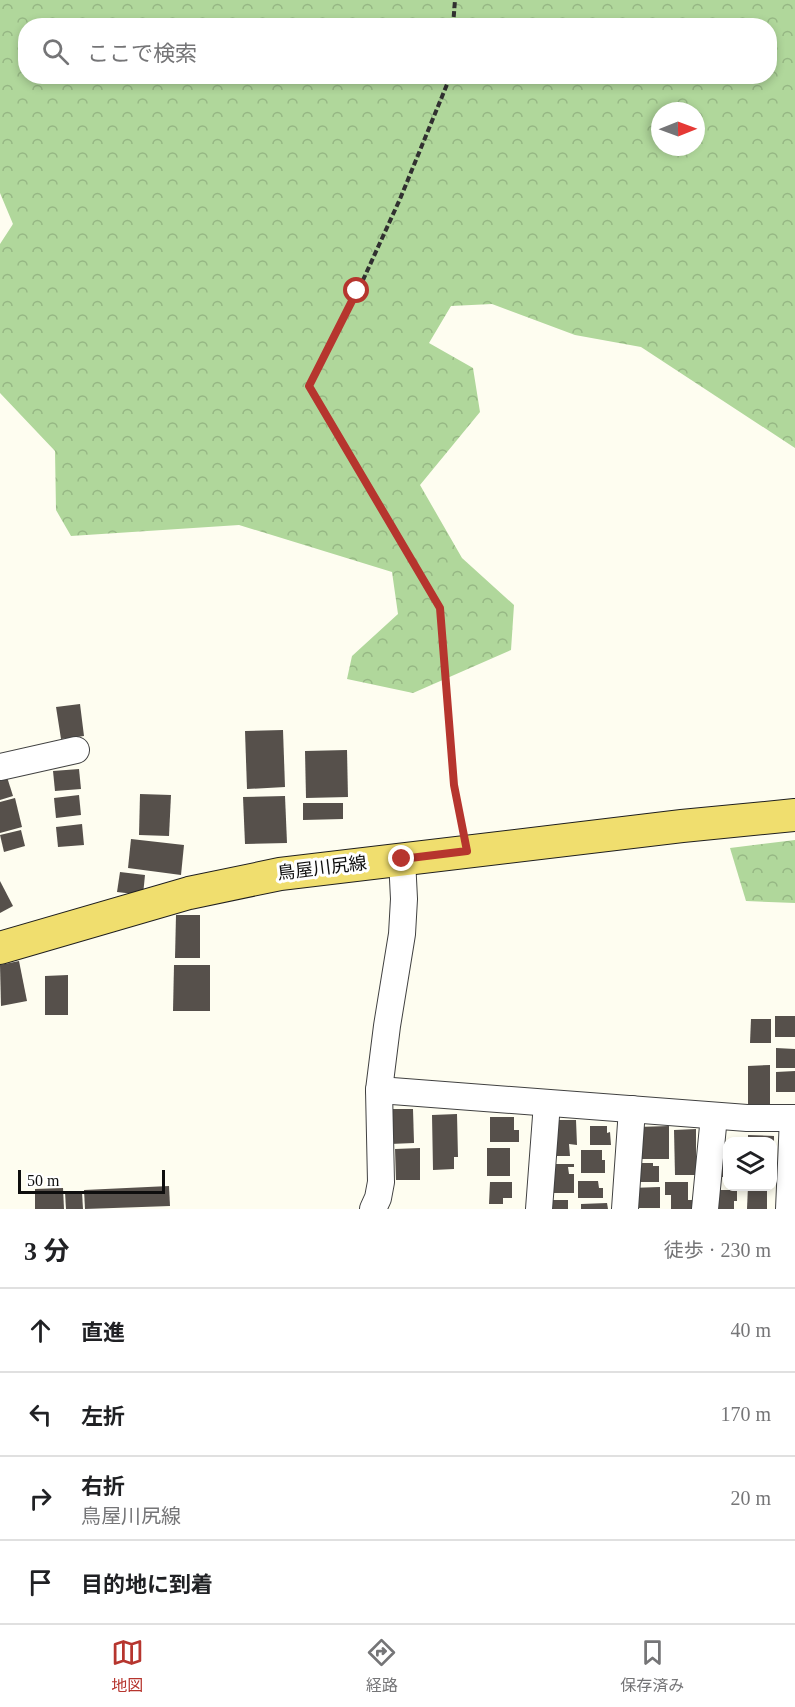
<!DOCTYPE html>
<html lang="ja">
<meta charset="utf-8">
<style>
body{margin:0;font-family:"Times New Roman","Noto Sans JP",serif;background:#f2f2f2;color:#202124}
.controls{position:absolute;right:18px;bottom:18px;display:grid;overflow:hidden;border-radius:12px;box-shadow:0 3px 9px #0003}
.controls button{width:54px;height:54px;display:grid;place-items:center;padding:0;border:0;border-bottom:2px solid #e0e0e0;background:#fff;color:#202124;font:30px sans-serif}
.compass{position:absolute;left:651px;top:102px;width:54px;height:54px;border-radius:50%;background:#fff;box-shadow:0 3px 9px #0003;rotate:89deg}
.scale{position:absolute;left:18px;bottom:15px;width:147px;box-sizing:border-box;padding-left:6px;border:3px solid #0e0e0e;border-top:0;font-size:16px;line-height:21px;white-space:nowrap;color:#0e0e0e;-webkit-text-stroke:4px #fff;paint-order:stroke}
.stop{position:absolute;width:18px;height:18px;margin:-14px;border:4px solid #b6352e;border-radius:50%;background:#fff}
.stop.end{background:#b6352e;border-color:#fff;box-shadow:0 2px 6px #0008}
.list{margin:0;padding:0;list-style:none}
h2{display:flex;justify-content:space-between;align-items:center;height:78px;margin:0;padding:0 24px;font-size:26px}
h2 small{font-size:20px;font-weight:400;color:#757577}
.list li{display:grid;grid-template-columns:39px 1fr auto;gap:18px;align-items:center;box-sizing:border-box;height:84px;padding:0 24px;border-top:2px solid #e0e0e0}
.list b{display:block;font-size:22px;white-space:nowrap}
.list p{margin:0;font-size:20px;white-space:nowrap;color:#757577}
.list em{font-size:20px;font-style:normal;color:#757577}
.icon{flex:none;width:33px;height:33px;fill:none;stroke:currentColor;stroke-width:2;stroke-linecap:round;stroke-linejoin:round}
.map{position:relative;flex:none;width:795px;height:1209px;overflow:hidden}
.search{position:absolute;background:#fff;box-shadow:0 3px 9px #0003;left:18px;right:18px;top:18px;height:66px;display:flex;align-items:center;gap:15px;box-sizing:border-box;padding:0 21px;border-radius:24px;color:#757577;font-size:22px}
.sheet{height:414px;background:#fff}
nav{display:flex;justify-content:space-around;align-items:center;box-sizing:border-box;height:84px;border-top:2px solid #e0e0e0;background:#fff;font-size:16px;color:#757577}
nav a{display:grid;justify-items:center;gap:3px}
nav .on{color:#b6352e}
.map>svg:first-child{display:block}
.forest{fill:url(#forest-crowns);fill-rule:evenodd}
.building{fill:#56504b}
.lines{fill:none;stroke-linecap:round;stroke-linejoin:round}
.minor-casing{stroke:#414141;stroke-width:28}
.major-casing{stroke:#1f1f1f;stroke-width:34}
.path{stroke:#303030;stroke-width:4;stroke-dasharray:6 3;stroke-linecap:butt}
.minor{stroke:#fff;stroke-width:26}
.major{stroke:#f0de6e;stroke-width:32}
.route{stroke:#b6352e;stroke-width:8}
.labels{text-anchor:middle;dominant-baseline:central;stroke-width:6;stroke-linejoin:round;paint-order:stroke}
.street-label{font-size:18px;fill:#0e0e0e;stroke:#fff}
</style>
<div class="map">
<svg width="795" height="1209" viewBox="0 0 795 1209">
<defs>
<pattern id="forest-crowns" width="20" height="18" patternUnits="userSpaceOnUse" patternTransform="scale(1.5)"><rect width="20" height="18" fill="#b0d79b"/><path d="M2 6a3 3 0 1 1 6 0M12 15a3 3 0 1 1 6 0" fill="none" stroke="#96b784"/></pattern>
</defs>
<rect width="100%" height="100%" fill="#fefdf0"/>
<!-- forest -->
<g class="forest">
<path d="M0,0H795V448L641,347L575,335L492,304L451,306L429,343L473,368L480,412L420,485L462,558L514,605L511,650L413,693L347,679L352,656L398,614L392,572L239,525L71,536L56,510L55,451L0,393V244L13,224L0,193ZM26,26H770V76H26ZM660,111H696V147H660Z"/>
<polygon points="795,840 795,903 746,901 730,848"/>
</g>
<!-- building -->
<g class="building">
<polygon points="80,704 84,736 61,739 56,707"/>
<polygon points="283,730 285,787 247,789 245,731"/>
<polygon points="347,750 348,797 306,798 305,751"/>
<polygon points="79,769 81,789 55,791 53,771"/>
<polygon points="7,777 13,796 0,800 0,779"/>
<polygon points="140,794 171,795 169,836 139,835"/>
<polygon points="79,795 81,815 56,818 54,798"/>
<polygon points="285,796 287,843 245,844 243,797"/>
<polygon points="15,798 22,827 0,833 0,802"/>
<polygon points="303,803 343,803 343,819 303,820"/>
<polygon points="82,824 84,845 58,847 56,827"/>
<polygon points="21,830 25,846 4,852 0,835"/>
<polygon points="131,839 184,845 181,875 128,868"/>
<polygon points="120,872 145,875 143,895 117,892"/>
<polygon points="0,881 13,906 0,913"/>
<polygon points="176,915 200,915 200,958 175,958"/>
<polygon points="19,961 27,1001 1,1006 0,965"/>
<polygon points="174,965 210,965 210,1011 173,1011"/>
<polygon points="68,975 68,1015 45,1015 45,976"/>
<rect x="775" y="1016" width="20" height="21"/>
<polygon points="751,1019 771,1019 771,1043 750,1043"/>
<polygon points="776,1048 795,1049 795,1068 776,1068"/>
<polygon points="770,1065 770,1112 748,1112 748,1066"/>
<polygon points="795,1071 795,1092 776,1092 776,1072"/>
<polygon points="390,1109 413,1109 414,1143 390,1144"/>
<polygon points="457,1114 458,1157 454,1157 454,1169 433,1170 432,1115"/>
<polygon points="490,1117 514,1117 514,1130 519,1130 519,1142 490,1142"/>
<polygon points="554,1120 576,1120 577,1145 569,1144 570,1156 554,1156"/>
<polygon points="590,1126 607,1126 607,1133 610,1132 611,1145 590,1145"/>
<polygon points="669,1126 669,1159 637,1159 637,1127"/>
<polygon points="696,1129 696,1175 675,1175 674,1130"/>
<polygon points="748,1135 774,1136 774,1142 748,1142"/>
<rect x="721" y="1143" width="7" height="34"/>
<polygon points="420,1148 420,1180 396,1180 395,1149"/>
<rect x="487" y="1148" width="23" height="28"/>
<polygon points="581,1150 602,1150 602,1160 605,1160 605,1173 581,1173"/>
<polygon points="632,1163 653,1163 653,1166 659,1166 659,1182 633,1182"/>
<polygon points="551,1164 574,1164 574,1167 568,1167 569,1174 574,1174 574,1193 551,1193"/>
<polygon points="578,1181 598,1181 599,1188 603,1188 603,1198 578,1198"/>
<polygon points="490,1182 512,1182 512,1198 503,1198 503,1204 489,1204"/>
<polygon points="665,1182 688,1182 688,1200 698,1200 698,1209 671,1209 671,1195 665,1195"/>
<polygon points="169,1186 170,1206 85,1209 84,1190"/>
<polygon points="748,1186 767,1186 767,1209 747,1209"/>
<polygon points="660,1187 660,1208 630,1208 630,1188"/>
<polygon points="63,1188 64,1209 35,1209 35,1189"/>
<polygon points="715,1190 737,1190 737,1201 734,1201 734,1209 715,1209"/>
<polygon points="65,1192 82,1192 83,1209 66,1209"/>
<rect x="550" y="1200" width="18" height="9"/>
<polygon points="607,1203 608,1209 581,1209 581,1204"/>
</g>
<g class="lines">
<defs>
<g id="minor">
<polyline points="0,767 76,750"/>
<polyline points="379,1090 747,1118 795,1118"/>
<polyline points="373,1209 378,1198 381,1182 379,1090 387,1026 402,934 404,899 402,859"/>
<polyline points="539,1209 547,1103"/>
<polyline points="625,1209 632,1109"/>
<polyline points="705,1209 714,1116"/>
<polyline points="789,1209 793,1118"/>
</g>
<polyline id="major" points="0,948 189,893 280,874 682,826 795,815"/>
</defs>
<!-- minor casing -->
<use href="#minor" class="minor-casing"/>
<!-- major casing -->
<use href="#major" class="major-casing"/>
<!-- path -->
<g class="path">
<polyline points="453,26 455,0"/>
<polyline points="448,76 448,82 400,199 358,291 309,386 440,608 454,785 463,828"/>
</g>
<!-- minor -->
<use href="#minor" class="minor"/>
<!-- major -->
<use href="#major" class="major"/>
</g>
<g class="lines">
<!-- route -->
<polyline class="route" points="357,291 309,386 440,608 454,785 467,851 402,859"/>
</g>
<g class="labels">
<!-- street labels -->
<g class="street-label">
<text transform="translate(322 868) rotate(-7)">鳥屋川尻線</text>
</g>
</g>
</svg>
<div class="controls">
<button><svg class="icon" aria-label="layers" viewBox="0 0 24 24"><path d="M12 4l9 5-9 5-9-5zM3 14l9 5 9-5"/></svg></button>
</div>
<svg class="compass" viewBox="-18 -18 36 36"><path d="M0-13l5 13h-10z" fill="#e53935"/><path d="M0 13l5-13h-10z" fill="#757577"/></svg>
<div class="scale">50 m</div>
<div class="stop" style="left:357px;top:291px"></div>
<div class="stop end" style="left:402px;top:859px"></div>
<div class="search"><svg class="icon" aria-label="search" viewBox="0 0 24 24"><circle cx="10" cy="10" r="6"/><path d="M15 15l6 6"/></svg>ここで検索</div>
</div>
<section class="sheet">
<h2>3 分<small>徒歩 · 230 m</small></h2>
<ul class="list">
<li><svg class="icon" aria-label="ahead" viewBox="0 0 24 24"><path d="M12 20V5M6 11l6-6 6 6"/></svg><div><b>直進</b></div><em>40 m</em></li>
<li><svg class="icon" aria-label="left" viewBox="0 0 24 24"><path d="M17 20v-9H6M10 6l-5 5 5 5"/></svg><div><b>左折</b></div><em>170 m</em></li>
<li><svg class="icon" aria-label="right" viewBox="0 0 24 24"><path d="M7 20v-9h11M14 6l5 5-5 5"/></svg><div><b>右折</b><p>鳥屋川尻線</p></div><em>20 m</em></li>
<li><svg class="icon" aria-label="arrive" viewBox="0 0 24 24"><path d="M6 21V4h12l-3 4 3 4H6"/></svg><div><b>目的地に到着</b></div></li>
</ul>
</section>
<nav>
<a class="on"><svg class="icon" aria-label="map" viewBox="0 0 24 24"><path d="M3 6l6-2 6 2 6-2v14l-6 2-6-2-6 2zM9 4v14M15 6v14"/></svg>地図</a>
<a><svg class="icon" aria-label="directions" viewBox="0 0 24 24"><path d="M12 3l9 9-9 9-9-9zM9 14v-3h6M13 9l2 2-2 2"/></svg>経路</a>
<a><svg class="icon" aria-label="saved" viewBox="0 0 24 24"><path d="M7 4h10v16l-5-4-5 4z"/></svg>保存済み</a>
</nav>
